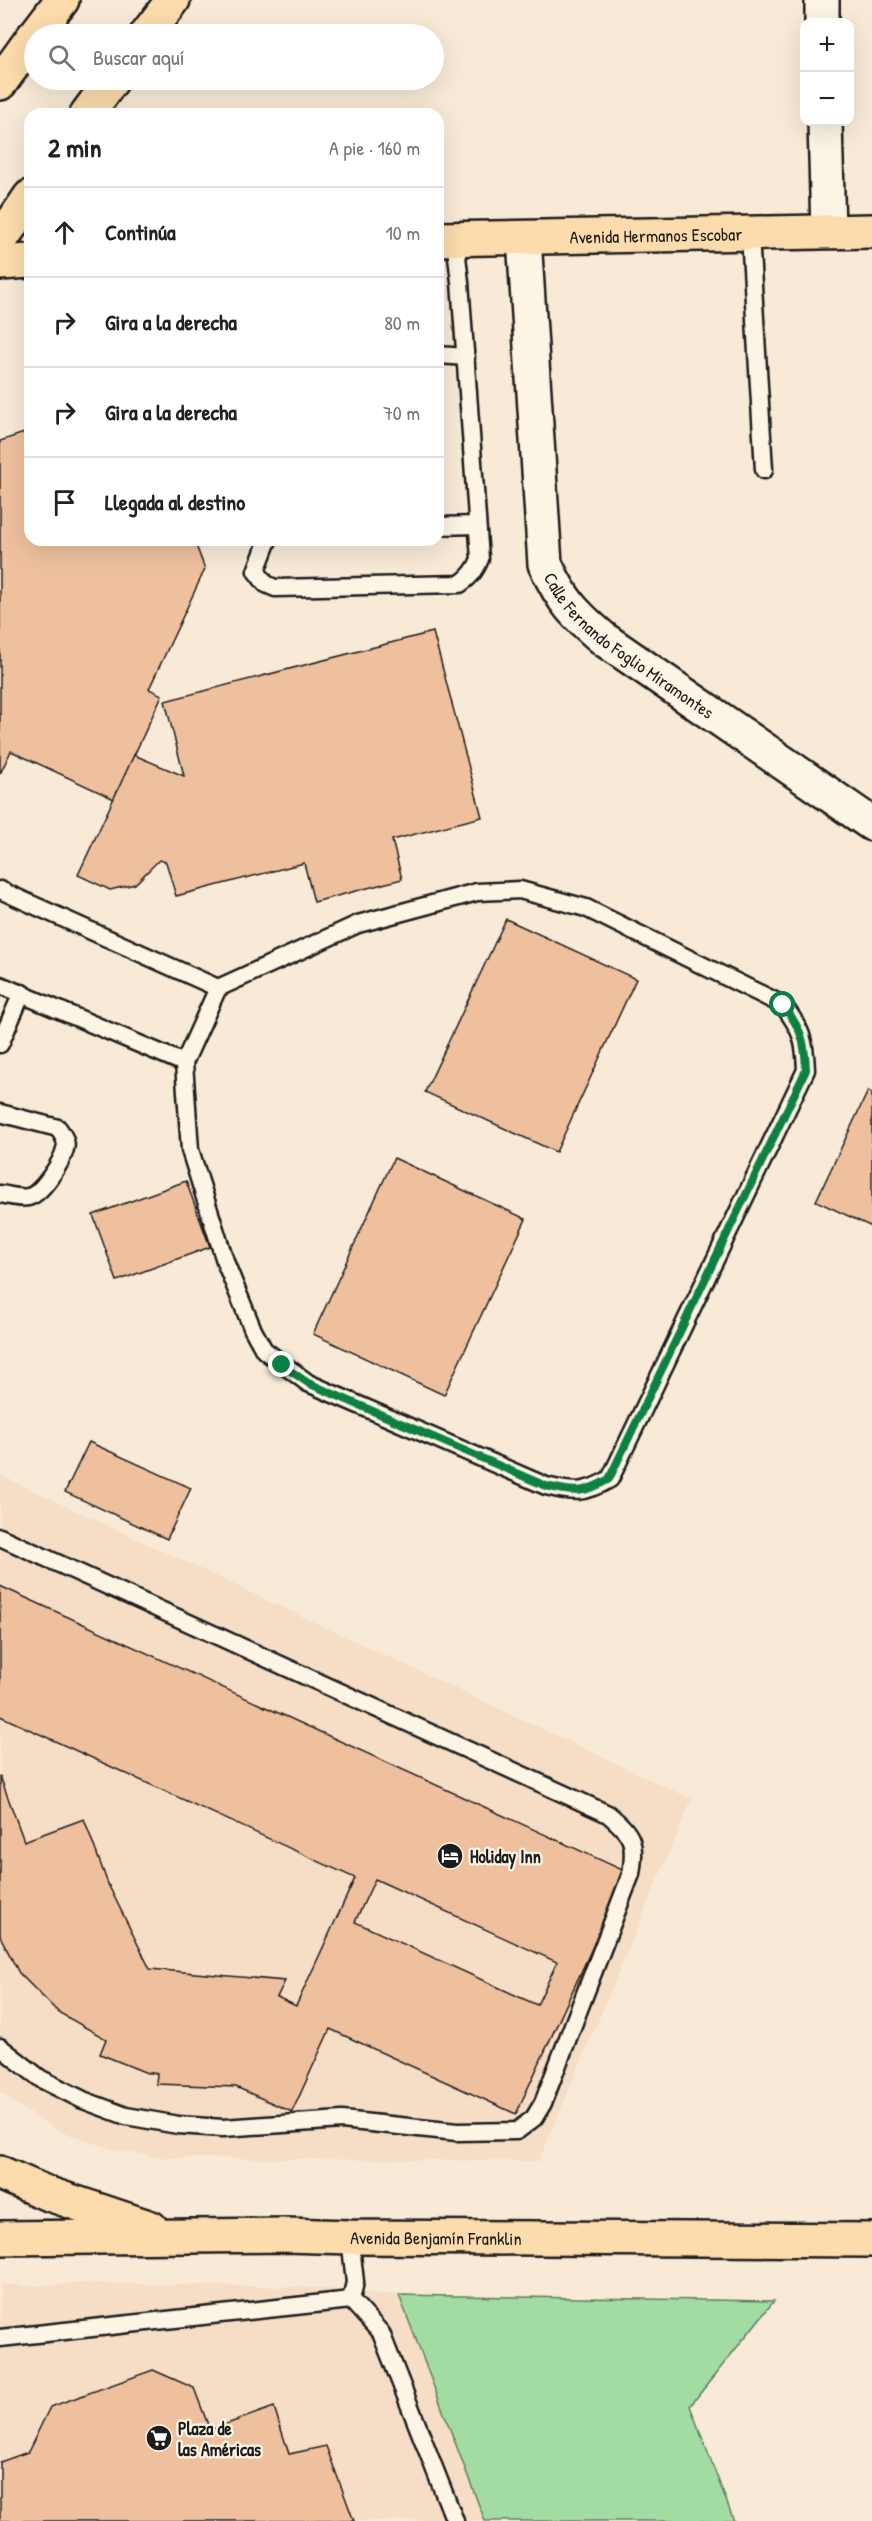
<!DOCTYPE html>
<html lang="es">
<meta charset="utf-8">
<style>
body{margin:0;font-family:"Patrick Hand",sans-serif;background:#f2f2f2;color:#222}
.controls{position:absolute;right:18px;top:18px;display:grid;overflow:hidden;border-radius:12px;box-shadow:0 6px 24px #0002}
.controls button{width:54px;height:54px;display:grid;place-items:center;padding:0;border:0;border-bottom:2px solid #e0e0e0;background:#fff;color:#222;font:30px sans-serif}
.stop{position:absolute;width:18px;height:18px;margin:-14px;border:4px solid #0b8043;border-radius:50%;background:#fff}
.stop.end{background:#0b8043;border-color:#fff;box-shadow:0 2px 6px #0008}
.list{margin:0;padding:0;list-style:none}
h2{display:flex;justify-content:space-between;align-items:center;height:78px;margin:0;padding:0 24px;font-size:26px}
h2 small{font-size:20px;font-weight:400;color:#767676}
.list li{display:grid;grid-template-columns:39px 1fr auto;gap:18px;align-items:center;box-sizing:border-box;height:90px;padding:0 24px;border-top:2px solid #e0e0e0}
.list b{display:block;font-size:22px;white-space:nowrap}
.list em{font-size:20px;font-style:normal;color:#767676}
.icon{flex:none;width:33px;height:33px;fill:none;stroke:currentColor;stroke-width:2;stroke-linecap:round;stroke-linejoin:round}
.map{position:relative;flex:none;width:872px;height:2521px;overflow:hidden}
.search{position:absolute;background:#fff;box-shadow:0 6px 24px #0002;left:24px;top:24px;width:420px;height:66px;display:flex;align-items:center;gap:15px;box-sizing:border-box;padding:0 21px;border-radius:33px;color:#767676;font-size:22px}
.panel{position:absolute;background:#fff;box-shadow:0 6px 24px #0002;left:24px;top:108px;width:420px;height:438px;border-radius:18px}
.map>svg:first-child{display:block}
.built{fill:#f6ddc6}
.green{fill:#a2dca2;stroke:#5f7c5f;stroke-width:1.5}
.building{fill:#eec09e;stroke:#1c1c1c;stroke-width:1.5;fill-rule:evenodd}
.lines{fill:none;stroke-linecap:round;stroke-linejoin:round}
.service-casing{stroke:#1c1c1c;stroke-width:21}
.minor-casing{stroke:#1c1c1c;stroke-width:38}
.primary-casing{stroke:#1c1c1c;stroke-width:38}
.service{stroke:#fcf5e5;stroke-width:16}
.minor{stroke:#fcf5e5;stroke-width:33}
.primary{stroke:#fcdcac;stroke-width:33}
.route{stroke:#0b8043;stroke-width:8}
.labels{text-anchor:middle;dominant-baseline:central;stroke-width:4.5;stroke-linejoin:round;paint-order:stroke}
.street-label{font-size:18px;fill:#1c1c1c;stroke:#fcf5e5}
.poi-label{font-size:18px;font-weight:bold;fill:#1c1c1c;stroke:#fcf5e5;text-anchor:start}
</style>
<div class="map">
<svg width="872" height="2521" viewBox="0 0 872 2521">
<rect width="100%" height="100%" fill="#f9ead7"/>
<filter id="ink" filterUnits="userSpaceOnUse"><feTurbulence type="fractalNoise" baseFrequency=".0167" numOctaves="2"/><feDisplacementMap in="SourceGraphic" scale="12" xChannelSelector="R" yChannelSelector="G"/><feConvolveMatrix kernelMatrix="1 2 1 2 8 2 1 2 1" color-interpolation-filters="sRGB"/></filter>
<g filter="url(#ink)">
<!-- built -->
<g class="built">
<polygon points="0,1475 692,1799 539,2161 166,2158 117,2151 57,2130 15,2104 0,2091"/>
<polygon points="84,2283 301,2287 399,2295 485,2521 0,2521 0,2284 31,2286"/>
</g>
<!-- green -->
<polygon class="green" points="399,2295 774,2301 690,2406 734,2521 485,2521"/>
<!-- building -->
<g class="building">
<polygon points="30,431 30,540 194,540 205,569 149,689 162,695 114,799 11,751 0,774 0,441"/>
<polygon points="433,632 482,817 392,840 402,879 314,902 304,863 176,896 166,862 159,860 135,884 110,890 78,875 134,755 184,776 165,701"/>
<polygon points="506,919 636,979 556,1152 425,1092"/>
<polygon points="868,1091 872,1093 872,1227 816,1201"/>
<polygon points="394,1158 526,1219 444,1395 313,1334"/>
<polygon points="186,1181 210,1247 117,1281 93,1215"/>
<polygon points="89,1442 191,1488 167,1539 65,1492"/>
<path d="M0,1586L627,1872L516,2114L330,2029L292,2112L236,2087L156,2084L157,2073H147L100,2054L106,2039L58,2012L19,1973L0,1936V1776L24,1841L84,1819L108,1884L150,1969L285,1981L277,1997L296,2006L355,1878L0,1716ZM375,1879L557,1962L537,2005L355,1922Z"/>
<polygon points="153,2370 194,2388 210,2430 274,2407 289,2454 326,2446 354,2521 0,2521 0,2462 28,2452 50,2407"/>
</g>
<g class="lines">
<defs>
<g id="service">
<polyline points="750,235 764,470"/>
<polyline points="438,355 466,357"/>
<polyline points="438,526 477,525"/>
<path d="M268,540L256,571L266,584L275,588L460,584C470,577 475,571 480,559L460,282L455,239"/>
<polyline points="0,890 218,988"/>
<path d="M520,890L586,908L783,1005C801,1029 805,1039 806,1070L610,1479C584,1494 574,1493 546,1486L308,1383L264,1350L253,1330L226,1264L190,1150L184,1063L218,988L358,924L477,892Z"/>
<polyline points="0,985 184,1063"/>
<polyline points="0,1044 22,993"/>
<path d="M0,1113L58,1128C62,1134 68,1142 65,1149C62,1162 41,1195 28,1197C19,1199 9,1195 0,1194"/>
<path d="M0,1537L608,1814C633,1835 636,1842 631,1874L543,2103L534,2118L517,2131L457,2132L342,2120L223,2128L178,2125L126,2116L83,2100L41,2079L0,2047"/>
<polyline points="350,2237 355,2282 351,2300 381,2333 455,2521"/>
<polyline points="0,2338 351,2300"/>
</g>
<g id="minor">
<polyline points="822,0 822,22"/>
<polyline points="825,122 828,231"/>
<path id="s1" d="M524,238L545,564C563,602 573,613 605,640L872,824"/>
</g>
<g id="primary">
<polyline points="36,34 62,0"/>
<polyline points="147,34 173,0"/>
<polyline points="0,83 34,36"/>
<polyline points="87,114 112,80"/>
<path id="s2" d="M438,239L872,231"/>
<polyline points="0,241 30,197"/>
<polyline points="0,263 30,261"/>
<polyline points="0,2173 46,2193 151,2228"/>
<path id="s3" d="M0,2238L286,2235L350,2237L872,2240"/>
</g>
</defs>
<!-- service casing -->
<use href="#service" class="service-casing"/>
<!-- minor casing -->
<use href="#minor" class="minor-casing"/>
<!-- primary casing -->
<use href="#primary" class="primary-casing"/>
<!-- service -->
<use href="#service" class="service"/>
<!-- minor -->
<use href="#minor" class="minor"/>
<!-- primary -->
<use href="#primary" class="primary"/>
</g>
</g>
<g class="lines" filter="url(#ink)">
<!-- route -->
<path class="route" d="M282,1365L308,1383L546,1486C574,1493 584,1494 609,1479L806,1070C805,1039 801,1029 783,1005"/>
</g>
<!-- icons -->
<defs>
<symbol id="hotel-disc" viewBox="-11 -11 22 22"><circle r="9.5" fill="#1c1c1c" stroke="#fcf5e5"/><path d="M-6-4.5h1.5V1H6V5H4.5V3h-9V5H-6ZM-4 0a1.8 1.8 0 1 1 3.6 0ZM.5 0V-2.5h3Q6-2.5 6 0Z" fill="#fff"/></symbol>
<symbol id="supermarket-disc" viewBox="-11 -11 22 22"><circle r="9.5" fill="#1c1c1c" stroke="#fcf5e5"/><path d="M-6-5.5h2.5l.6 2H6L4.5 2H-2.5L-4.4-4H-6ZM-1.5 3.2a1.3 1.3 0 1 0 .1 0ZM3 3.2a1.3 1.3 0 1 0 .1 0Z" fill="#fff"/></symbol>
</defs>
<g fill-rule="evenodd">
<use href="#hotel-disc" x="435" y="1841" width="30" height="30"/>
<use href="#supermarket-disc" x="144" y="2423" width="30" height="30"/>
</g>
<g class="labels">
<!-- street labels -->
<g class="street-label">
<text stroke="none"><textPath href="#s2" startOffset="218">Avenida Hermanos Escobar</textPath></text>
<text stroke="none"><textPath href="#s1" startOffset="446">Calle Fernando Foglio Miramontes</textPath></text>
<text stroke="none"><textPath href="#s3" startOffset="436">Avenida Benjamín Franklin</textPath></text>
</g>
<!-- poi labels -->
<g class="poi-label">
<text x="470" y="1856">Holiday Inn</text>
<text x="178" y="2428">Plaza de<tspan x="178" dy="21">las Américas</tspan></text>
</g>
</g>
</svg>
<div class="controls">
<button>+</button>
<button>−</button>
</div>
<div class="stop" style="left:783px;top:1005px"></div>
<div class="stop end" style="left:282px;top:1365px"></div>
<div class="search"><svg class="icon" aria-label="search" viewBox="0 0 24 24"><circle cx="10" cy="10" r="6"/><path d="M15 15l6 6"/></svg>Buscar aquí</div>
<section class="panel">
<h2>2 min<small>A pie · 160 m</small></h2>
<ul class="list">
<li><svg class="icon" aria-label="ahead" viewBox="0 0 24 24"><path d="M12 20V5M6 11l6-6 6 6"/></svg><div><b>Continúa</b></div><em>10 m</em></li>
<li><svg class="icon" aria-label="right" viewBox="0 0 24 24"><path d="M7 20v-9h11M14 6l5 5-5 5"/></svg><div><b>Gira a la derecha</b></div><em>80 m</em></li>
<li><svg class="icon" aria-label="right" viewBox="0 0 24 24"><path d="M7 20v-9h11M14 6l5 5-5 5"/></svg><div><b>Gira a la derecha</b></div><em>70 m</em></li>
<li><svg class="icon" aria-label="arrive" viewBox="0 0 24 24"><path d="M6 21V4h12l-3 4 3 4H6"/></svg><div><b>Llegada al destino</b></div></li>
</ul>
</section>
</div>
